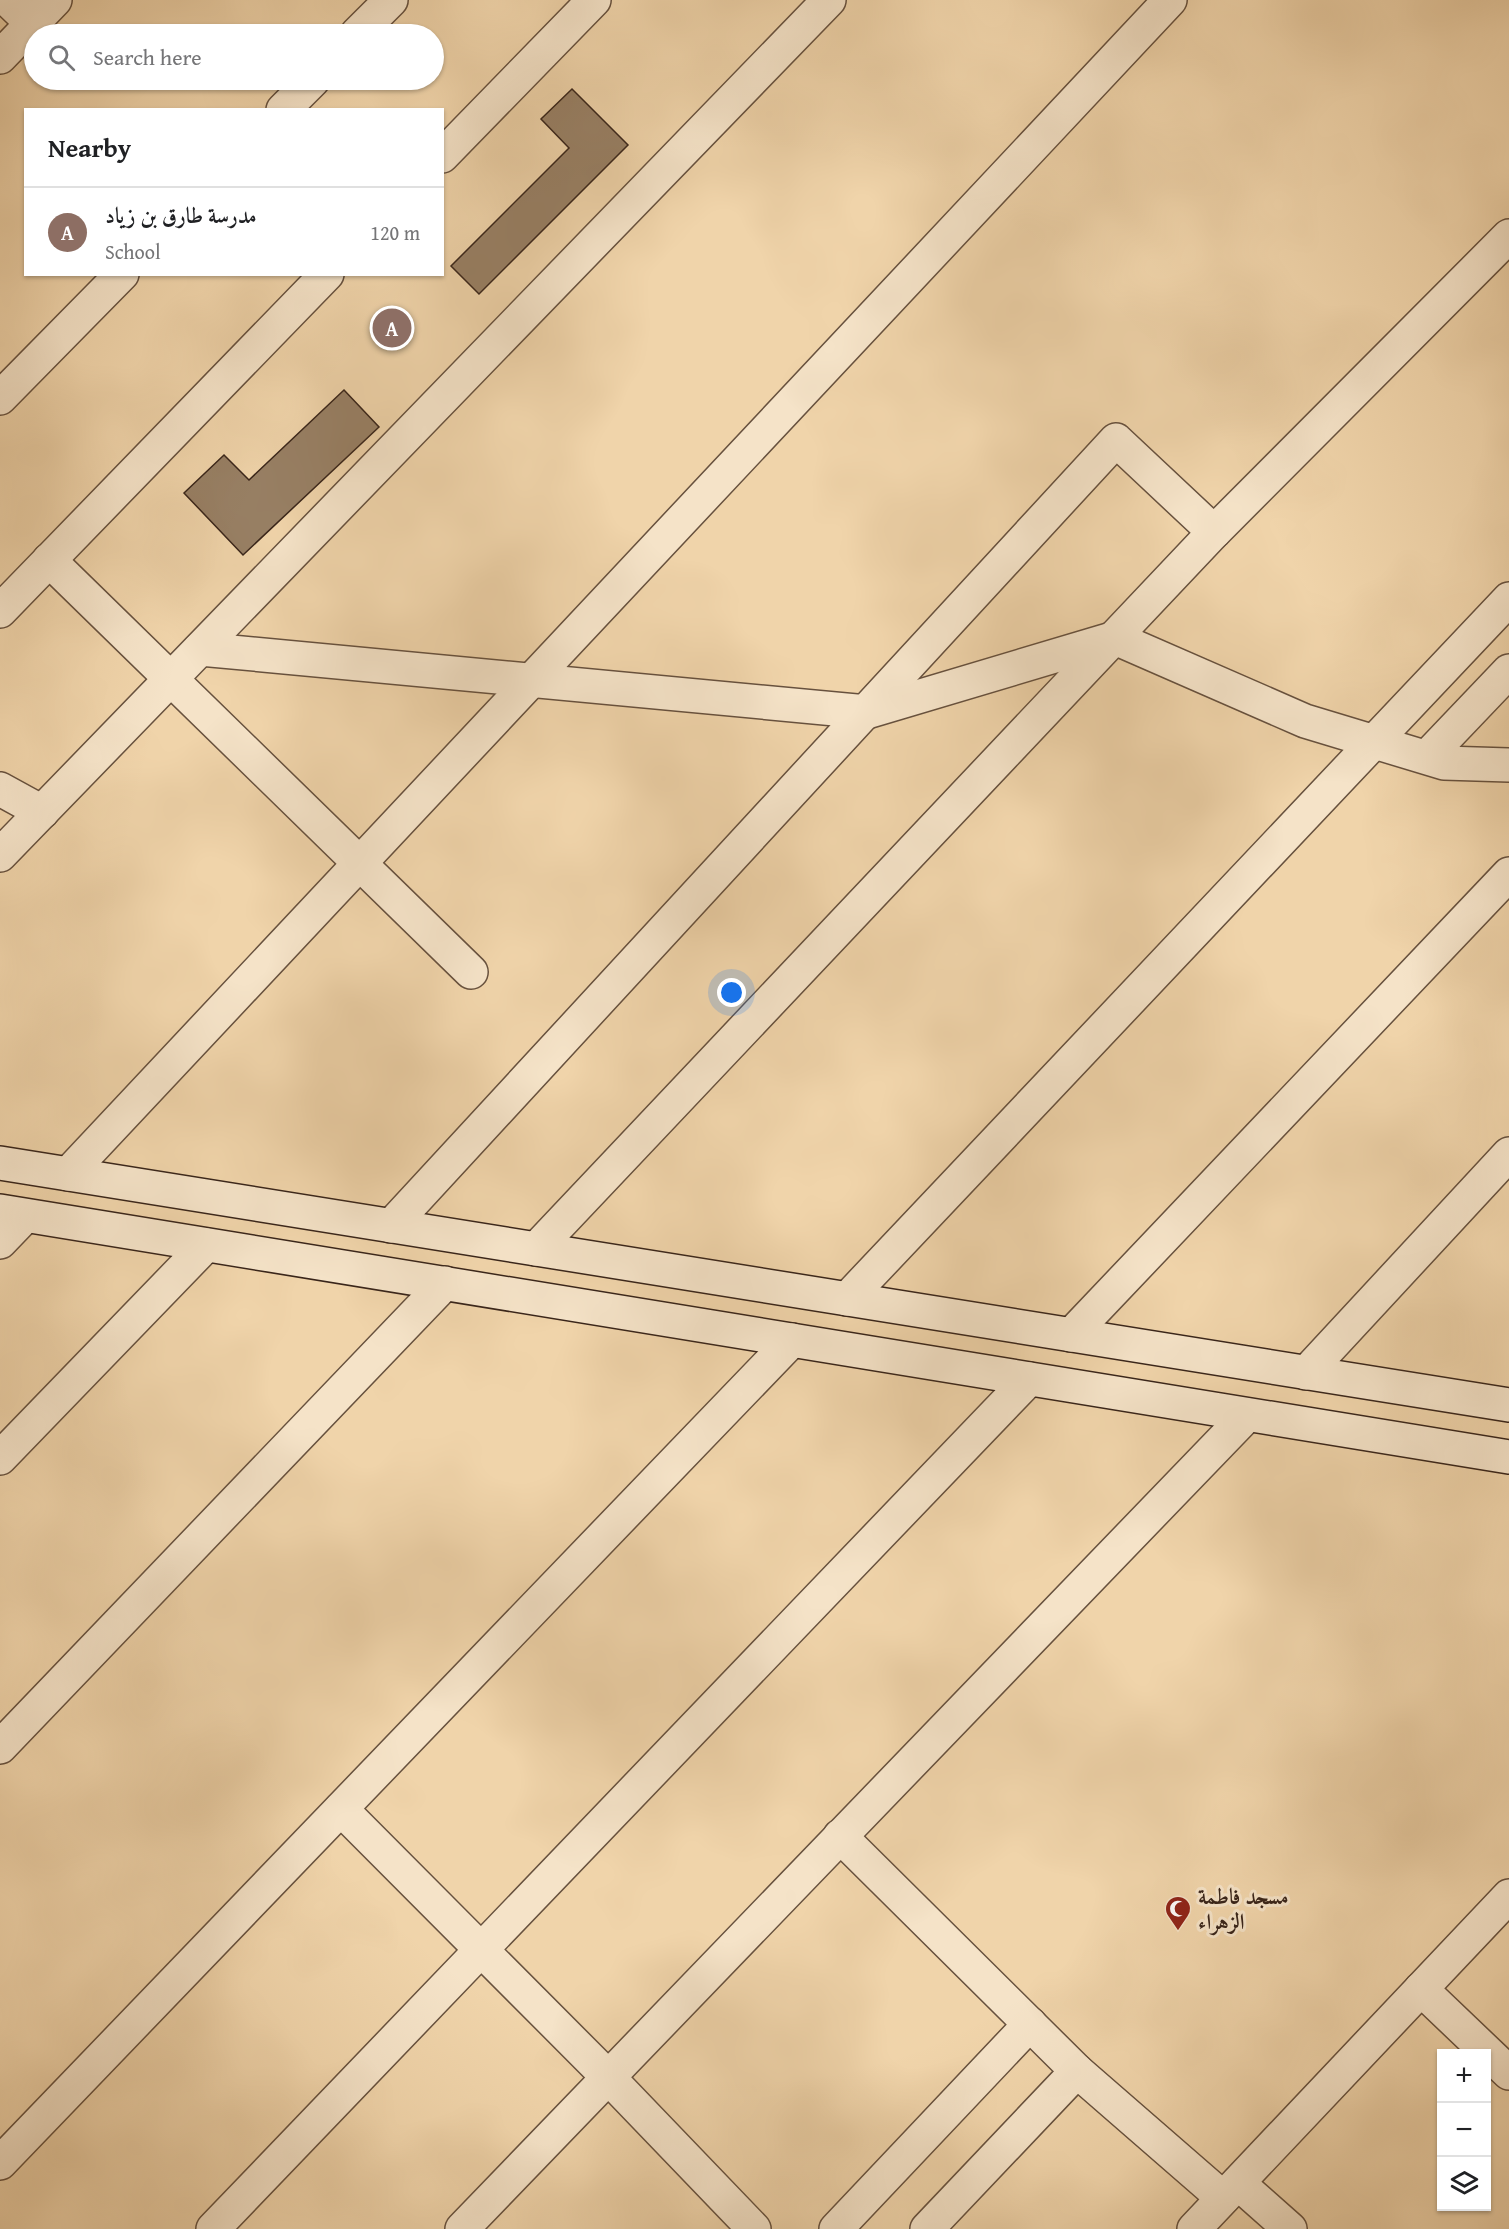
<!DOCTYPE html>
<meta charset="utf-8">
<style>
body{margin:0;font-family:"Gentium Book Plus",Amiri,serif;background:#f2f2f2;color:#202124}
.controls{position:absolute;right:18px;bottom:18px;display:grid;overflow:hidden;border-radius:0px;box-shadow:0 2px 4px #0004}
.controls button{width:54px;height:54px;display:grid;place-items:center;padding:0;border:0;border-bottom:2px solid #e0e0e0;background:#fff;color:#202124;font:30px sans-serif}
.you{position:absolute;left:732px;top:993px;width:21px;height:21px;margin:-15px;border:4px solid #fff;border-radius:50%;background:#1a73e8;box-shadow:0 0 0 9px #1a73e833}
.badge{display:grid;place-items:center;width:39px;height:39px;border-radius:50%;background:#8f2418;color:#fff;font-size:20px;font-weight:700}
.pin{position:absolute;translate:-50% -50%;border:3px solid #fff;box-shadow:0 2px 6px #0006}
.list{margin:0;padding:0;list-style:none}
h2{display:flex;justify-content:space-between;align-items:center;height:78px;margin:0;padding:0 24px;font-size:26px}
h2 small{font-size:20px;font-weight:400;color:#757577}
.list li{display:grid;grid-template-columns:39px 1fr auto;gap:18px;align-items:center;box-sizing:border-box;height:90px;padding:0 24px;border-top:2px solid #e0e0e0}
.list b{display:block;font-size:22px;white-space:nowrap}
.list p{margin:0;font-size:20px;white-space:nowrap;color:#757577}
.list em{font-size:20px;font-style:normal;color:#757577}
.icon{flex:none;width:33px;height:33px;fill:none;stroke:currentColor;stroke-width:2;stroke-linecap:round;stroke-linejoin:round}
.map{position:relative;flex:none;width:1509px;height:2229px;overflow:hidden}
.search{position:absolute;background:#fff;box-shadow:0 2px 4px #0004;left:24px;top:24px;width:420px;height:66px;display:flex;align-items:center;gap:15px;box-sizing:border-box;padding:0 21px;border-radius:33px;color:#757577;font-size:22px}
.panel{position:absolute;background:#fff;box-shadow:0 2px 4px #0004;left:24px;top:108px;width:420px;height:168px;border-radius:0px}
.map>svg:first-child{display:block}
.building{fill:#988065;stroke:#39251a;stroke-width:1.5}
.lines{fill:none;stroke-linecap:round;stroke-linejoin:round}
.street-casing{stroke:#67513e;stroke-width:36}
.secondary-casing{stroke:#39251a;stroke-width:36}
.street{stroke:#f5e3c8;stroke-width:33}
.secondary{stroke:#f5e3c8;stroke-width:33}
.labels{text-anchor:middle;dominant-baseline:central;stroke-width:6;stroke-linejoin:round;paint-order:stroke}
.poi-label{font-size:22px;font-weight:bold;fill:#39251a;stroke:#f5e3c8;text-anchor:start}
</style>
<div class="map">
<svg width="1509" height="2229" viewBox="0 0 1509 2229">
<rect width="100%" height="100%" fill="#f0d4aa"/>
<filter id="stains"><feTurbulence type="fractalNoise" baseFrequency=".00333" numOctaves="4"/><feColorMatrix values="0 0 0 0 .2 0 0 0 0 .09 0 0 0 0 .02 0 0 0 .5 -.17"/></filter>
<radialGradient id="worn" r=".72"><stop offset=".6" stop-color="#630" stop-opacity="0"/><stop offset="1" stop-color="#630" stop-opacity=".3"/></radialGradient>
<!-- building -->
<g class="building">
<polygon points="572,89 628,145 479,294 451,266 569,148 541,119"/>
<polygon points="344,390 379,427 243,555 184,493 224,455 249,480"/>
</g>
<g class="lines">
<defs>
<g id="street">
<polyline points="8,0 32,23"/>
<polyline points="357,34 391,0"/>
<polyline points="0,57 55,0"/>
<polyline points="283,110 313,80"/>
<polyline points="442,156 594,0"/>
<polyline points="0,398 122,274"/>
<polyline points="49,560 471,972"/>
<polyline points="0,611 327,274"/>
<polyline points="200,649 867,712 1115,638 1305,721 1444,763 1509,765"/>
<polyline points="1427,757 1509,671"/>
<polyline points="0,789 42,812"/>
<polyline points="0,855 829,0"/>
<polyline points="68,1174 1170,0"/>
<polyline points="391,1226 1116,440 1214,532"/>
<polyline points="0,1242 25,1216"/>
<polyline points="536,1249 1214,532 1509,236"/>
<polyline points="847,1299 1509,599"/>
<polyline points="1071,1335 1509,874"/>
<polyline points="1306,1373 1509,1154"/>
<polyline points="0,1458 206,1245"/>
<polyline points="0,1747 445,1283"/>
<polyline points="341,1809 608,2077 754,2229"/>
<polyline points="840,1836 1077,2071 1223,2198"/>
<polyline points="1421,1989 1509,2073"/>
<polyline points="0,2163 792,1340"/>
<polyline points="1238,2183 1290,2229"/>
<polyline points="213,2229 1029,1379"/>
<polyline points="462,2229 1247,1415"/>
<polyline points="836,2229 1030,2024"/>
<polyline points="927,2229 1077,2071"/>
<polyline points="1194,2229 1509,1896"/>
</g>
<g id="secondary">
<polyline points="0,1163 1509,1405"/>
<polyline points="0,1211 1509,1457"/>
</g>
</defs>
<!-- street casing -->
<use href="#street" class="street-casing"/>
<!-- secondary casing -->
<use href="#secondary" class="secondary-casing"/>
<!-- street -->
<use href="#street" class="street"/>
<!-- secondary -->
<use href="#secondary" class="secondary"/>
</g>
<!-- icons -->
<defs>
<symbol id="mosque-pin" viewBox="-11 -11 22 30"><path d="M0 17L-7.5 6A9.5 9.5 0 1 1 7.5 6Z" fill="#8f2418" stroke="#f5e3c8"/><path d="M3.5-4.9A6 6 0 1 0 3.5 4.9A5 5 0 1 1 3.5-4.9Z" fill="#fff"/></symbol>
</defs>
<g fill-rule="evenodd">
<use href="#mosque-pin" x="1163" y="1894" width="30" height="40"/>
</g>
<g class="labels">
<!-- poi labels -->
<g class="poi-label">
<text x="1198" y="1896">مسجد فاطمة<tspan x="1198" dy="25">الزهراء</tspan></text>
</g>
</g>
<rect width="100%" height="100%" filter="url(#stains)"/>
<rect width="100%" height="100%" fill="url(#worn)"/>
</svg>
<div class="controls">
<button>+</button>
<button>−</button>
<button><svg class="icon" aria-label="layers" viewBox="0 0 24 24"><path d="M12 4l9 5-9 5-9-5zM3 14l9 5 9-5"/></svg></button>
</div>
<div class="you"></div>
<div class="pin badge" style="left:392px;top:328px;background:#8d6e63">A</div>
<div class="search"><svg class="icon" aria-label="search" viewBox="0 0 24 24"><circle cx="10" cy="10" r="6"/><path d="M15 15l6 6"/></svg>Search here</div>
<section class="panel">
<h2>Nearby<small></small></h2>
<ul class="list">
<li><span class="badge" style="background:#8d6e63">A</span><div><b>مدرسة طارق بن زياد</b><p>School</p></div><em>120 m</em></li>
</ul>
</section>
</div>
